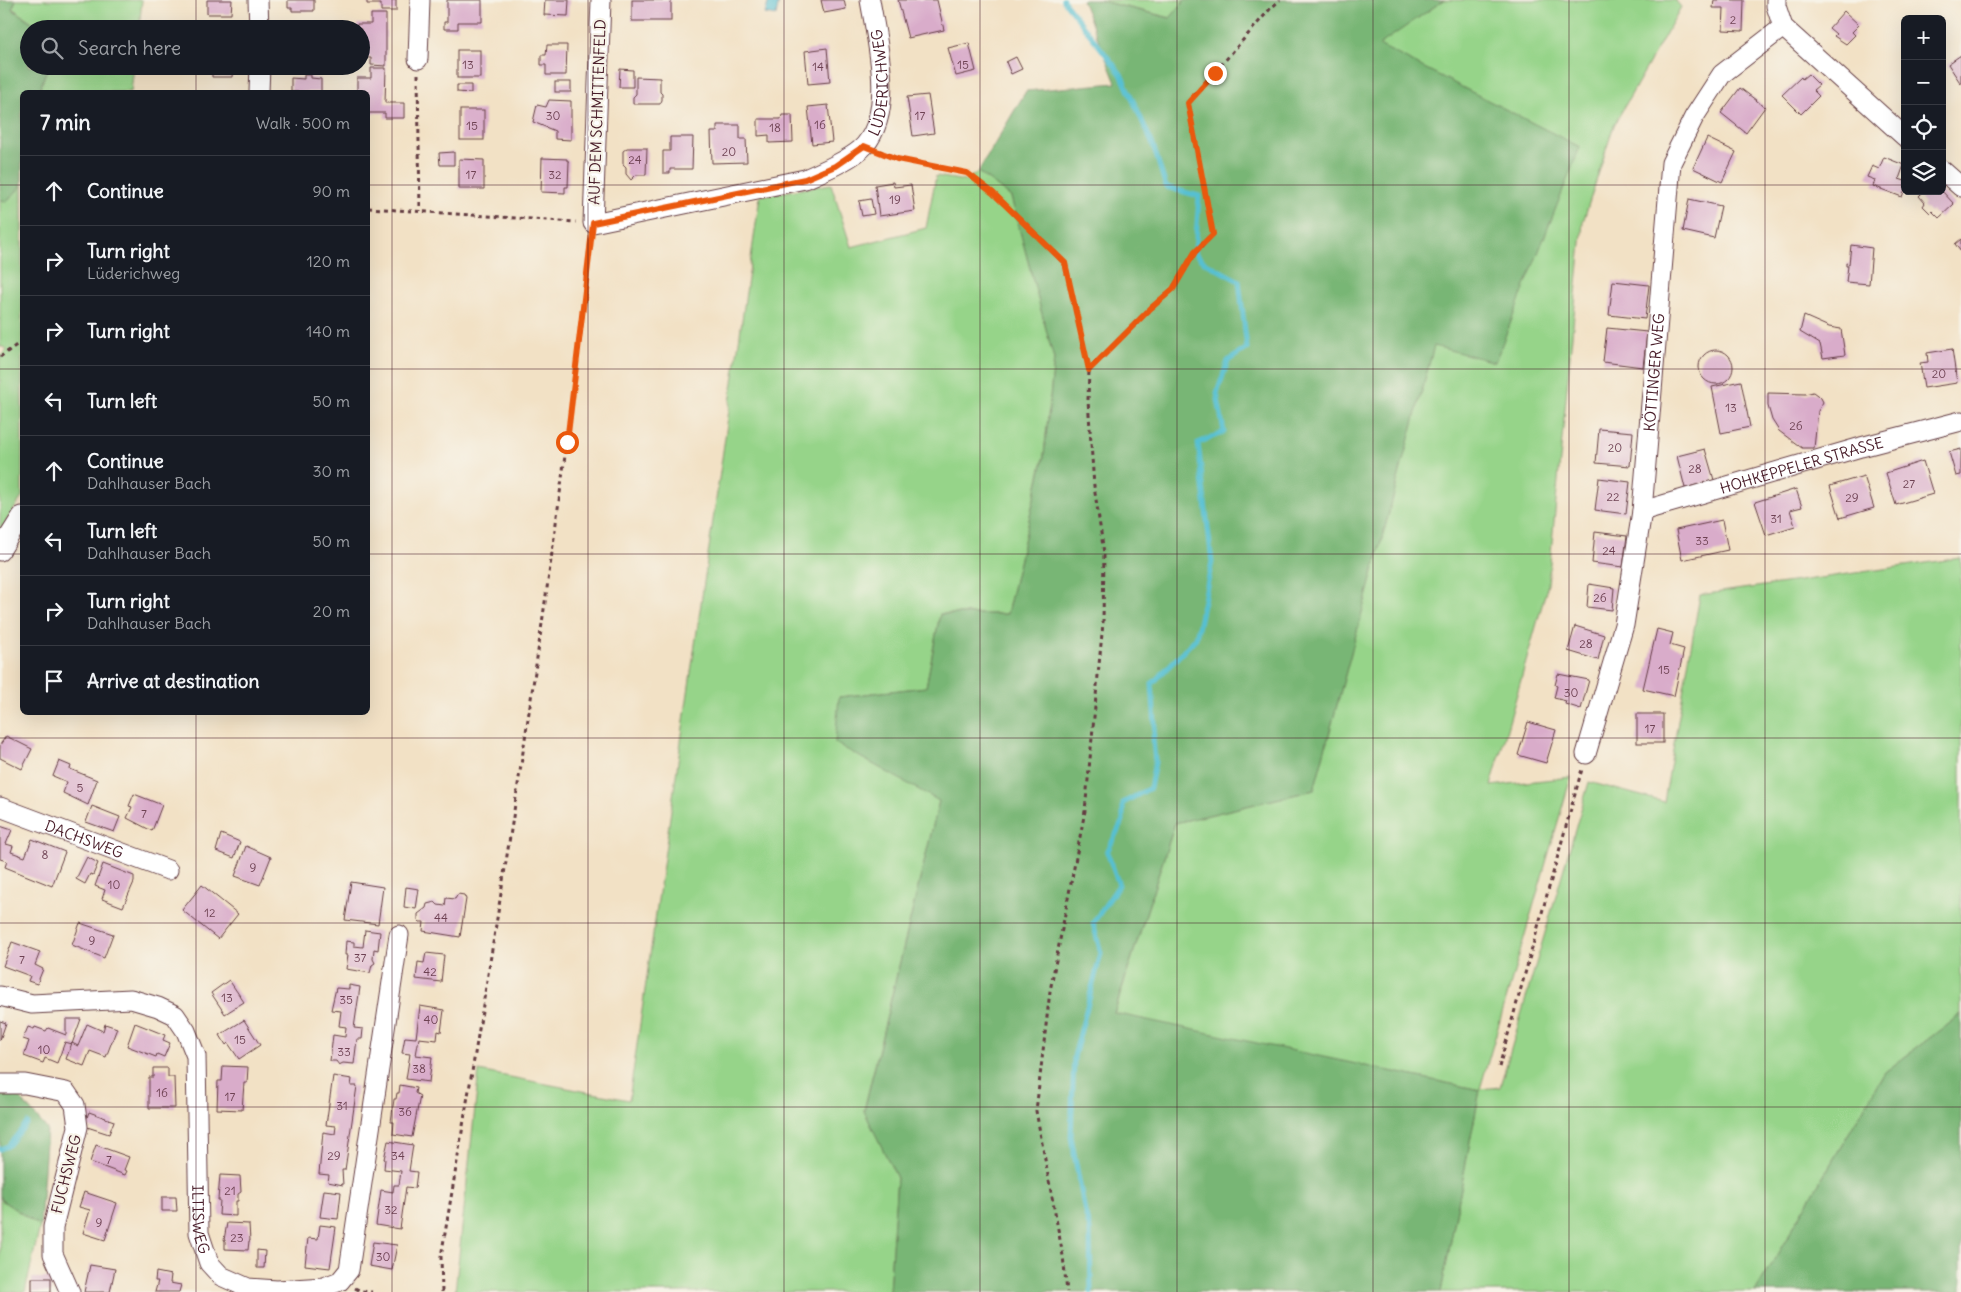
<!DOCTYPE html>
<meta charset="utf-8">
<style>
body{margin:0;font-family:Delius,sans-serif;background:#242831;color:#f1f3f6}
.controls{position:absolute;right:15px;top:15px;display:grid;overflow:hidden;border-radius:8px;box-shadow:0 5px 20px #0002}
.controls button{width:45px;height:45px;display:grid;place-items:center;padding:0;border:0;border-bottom:1px solid #363941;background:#171b24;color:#f1f3f6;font:25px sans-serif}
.stop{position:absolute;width:15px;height:15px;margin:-11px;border:4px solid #ea580c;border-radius:50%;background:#fff}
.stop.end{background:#ea580c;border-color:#fff;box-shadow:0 1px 5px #0008}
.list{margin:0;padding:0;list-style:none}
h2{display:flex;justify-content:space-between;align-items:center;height:65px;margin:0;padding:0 20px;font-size:21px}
h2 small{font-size:16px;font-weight:400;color:#9ea1a6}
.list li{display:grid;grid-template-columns:32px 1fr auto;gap:15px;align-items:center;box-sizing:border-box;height:70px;padding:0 20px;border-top:1px solid #363941}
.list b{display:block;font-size:19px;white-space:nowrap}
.list p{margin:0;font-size:16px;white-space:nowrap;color:#9ea1a6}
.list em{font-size:16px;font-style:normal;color:#9ea1a6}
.icon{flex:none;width:28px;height:28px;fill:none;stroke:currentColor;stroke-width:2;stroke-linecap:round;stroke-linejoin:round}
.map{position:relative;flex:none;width:1961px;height:1292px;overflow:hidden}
.search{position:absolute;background:#171b24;box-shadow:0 5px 20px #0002;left:20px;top:20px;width:350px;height:55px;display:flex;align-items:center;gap:12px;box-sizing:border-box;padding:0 18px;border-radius:28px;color:#9ea1a6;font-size:19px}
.panel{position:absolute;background:#171b24;box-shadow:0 5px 20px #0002;left:20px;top:90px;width:350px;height:625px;border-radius:8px}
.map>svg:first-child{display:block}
.green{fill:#96d489;stroke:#707a5a}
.forest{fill:#78b675;stroke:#616a50}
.water{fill:#56c0d2;stroke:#50707e}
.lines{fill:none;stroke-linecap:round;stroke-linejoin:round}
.stream{stroke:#56c0d2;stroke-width:5}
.building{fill:#d9acca}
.minor-casing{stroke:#633c42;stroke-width:21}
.path{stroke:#633c42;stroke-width:3;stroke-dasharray:4 4;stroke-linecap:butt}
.minor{stroke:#fff;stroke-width:19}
.route{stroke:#ea580c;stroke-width:6}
.grid{fill:none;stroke:#4a1f2b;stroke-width:1;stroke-opacity:0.55}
.labels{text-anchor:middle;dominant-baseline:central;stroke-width:4.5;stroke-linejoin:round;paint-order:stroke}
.number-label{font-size:12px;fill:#6e4253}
.street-label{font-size:15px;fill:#4a1f2b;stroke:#f7f3e8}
</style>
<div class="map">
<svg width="1961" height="1292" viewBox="0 0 1961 1292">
<rect width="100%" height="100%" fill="#f7f3e8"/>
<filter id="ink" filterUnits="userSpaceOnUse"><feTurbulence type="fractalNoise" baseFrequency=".02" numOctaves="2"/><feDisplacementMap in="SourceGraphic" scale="10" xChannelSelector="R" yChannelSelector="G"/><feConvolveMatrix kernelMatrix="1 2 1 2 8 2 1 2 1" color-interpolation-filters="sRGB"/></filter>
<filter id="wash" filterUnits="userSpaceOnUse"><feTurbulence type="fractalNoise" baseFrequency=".0096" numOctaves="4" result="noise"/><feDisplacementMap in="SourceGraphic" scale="20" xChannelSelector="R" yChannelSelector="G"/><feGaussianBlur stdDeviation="1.12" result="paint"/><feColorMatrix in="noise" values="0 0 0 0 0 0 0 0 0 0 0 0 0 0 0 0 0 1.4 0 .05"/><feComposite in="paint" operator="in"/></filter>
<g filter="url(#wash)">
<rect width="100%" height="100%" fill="#f2e1c5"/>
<!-- green -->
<g class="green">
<polygon points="16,0 142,0 139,29 42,29 12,8"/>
<polygon points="1097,0 1185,0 1171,18"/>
<polygon points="1444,0 1675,0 1681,7 1614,125 1583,222 1548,584 1491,786 1571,777 1480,1089 1500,1087 1589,782 1664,802 1700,595 1961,558 1961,1014 1885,1072 1755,1292 1441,1292 1480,1090 1114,1014 1175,823 1314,790 1434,345 1579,147 1378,45"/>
<polygon points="48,66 134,66 131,92 40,92 40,88"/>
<polygon points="978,172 1011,197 1054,359 1044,455 1007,614 940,614 926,687 839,697 939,801 864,1110 897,1178 889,1292 455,1292 479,1071 629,1100 760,196 831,184 851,247 926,228 936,176 965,181"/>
<polygon points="22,185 22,497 0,531 0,357 7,349 0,346 0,199 7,202"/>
<polygon points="0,1199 40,1226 25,1292 0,1292"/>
</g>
<!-- forest -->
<g class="forest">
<polygon points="0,0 16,0 12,9 42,29 29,29 29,66 48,66 40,88 40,92 22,92 22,185 7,202 0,199"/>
<polygon points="1082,0 1097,0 1170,18 1185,0 1444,0 1379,45 1580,147 1495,362 1434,346 1314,790 1175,823 1114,1013 1480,1090 1441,1292 889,1292 897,1178 864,1111 939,801 835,743 839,697 926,687 940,614 1007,614 1044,456 1054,359 1011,197 978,172 1026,91 1116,83"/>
<polygon points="1961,1014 1961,1292 1755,1292 1885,1072"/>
<polygon points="0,1096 18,1096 47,1129 40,1226 0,1199"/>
</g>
<!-- water -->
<polygon class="water" points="769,0 779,0 776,16 765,14"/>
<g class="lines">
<!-- stream -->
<g class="stream">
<polyline points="1063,0 1121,74 1153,145 1166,187 1199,196 1195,253 1204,262 1239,281 1247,348 1228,361 1217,393 1224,432 1198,443 1212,562 1196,638 1152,684 1155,725 1153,740 1155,762 1150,788 1123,803 1123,820 1107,852 1119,885 1093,923 1101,953 1074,1057 1071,1137 1085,1212 1090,1230 1091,1292"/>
<polyline points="0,1149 8,1146 27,1123"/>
</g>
</g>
<g id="blocks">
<!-- building -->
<g class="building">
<polygon points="207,0 232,0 231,14 207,14"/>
<polygon points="288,0 314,0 314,11 292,11 292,8 288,8"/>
<polygon points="367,0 396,0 396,11 381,11 381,4 367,4"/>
<polygon points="447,0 482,0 482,22 458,22 458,29 444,29 444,22 447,22"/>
<polygon points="545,0 569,0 568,16 544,15"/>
<rect x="632" y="0" width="39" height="21"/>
<polygon points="821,0 844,0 846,9 824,13"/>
<polygon points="898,0 937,0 944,30 908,38"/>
<polygon points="1714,0 1744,0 1743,31 1723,30 1724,8 1713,8"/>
<polygon points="1844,11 1859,25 1852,32 1855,35 1846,44 1834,36 1836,34 1829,28"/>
<polygon points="371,14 386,14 386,66 371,65 371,58 361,58 361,29 357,29 357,24 371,24"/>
<polygon points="969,43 976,71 956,76 948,48"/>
<polygon points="547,45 567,45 566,75 546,75 546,65 541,65 541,55 546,55"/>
<polygon points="827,48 830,82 808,84 805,51"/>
<rect x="457" y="50" width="23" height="28"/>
<polygon points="1961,55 1961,84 1948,64"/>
<polygon points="1016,57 1022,69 1011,74 1006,62"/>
<polygon points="212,66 233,66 232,77 212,77"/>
<polygon points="371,68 386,68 385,103 404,103 404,118 385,118 385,113 368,113 368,92 357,92 357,78 371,78"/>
<polygon points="620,69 633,70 633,87 619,87"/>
<polygon points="1808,74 1819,85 1813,90 1819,96 1801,114 1782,95 1801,77 1802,79"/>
<polygon points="304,75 311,75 311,78 321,79 321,92 291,92 291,78 304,79"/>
<polygon points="636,77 660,78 660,92 662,94 662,100 660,104 633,104 633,97 636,94"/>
<rect x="555" y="82" width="16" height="10"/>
<polygon points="457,85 471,85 471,93 457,92"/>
<polygon points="1740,88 1765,107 1746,133 1721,113"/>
<polygon points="928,95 934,133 913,136 907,97"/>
<polygon points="549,100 571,101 571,140 555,139 555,131 533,122 537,105 546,107"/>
<polygon points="828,105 832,142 812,144 808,107"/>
<rect x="460" y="110" width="24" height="30"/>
<polygon points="782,115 792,115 793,142 769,143 769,135 758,136 758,119 781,119"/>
<polygon points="717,125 740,125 740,139 746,139 747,162 712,163 711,132 717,132"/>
<polygon points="670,137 693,137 692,169 670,169 670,173 663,173 663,151 670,151"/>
<polygon points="1707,138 1736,152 1722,182 1693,168"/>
<polygon points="627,148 647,148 646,175 636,175 631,180 626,174 626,167 623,164 623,151"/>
<polygon points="454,152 454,165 440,165 439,153"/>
<polygon points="1884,157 1904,165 1899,179 1905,181 1905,189 1902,197 1873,186 1875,180 1867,177 1872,166 1879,169"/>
<polygon points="542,158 567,159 567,161 569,161 568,187 565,187 565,193 541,192"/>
<polygon points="459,159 484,160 484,189 459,189"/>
<polygon points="893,182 894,187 911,185 915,211 879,216 875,185"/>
<polygon points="1924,191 1942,191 1954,204 1939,218 1932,211 1930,213 1923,206 1925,203 1919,196"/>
<polygon points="871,199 874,214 862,216 859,201"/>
<polygon points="1689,199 1721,206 1714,238 1683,231"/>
<polygon points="1961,239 1961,252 1955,244"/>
<polygon points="1851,245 1872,248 1869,284 1846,282 1848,266 1846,266 1846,263 1849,264"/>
<polygon points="1613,281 1649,285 1645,319 1609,315"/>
<polygon points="1804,316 1829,327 1841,329 1845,355 1823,358 1820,344 1800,332"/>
<polygon points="1607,328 1647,332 1643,367 1603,362"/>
<polygon points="1952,349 1957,383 1924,388 1920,363 1928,362 1927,353"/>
<circle cx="1716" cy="367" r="17"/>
<polygon points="1741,381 1750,427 1721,433 1712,387"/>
<polygon points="1813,392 1821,398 1823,402 1818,411 1814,448 1802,448 1779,431 1772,420 1768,406 1768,393 1805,394"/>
<polygon points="1599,429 1633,432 1630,466 1596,463"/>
<polygon points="1705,449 1714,480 1685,488 1677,456"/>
<polygon points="1961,449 1961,475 1956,476 1949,452"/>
<polygon points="1923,461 1933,494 1896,505 1886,473"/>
<polygon points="1864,476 1874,508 1840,518 1830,486"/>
<polygon points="1599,478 1630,482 1626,514 1595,510"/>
<polygon points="1796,489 1802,507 1790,510 1795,526 1766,535 1755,502"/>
<polygon points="1722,520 1728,550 1682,560 1676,530"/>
<polygon points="1595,532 1627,536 1623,567 1592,563"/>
<polygon points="1589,584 1614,588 1612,610 1587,607"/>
<polygon points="1575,626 1604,635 1598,660 1568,651"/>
<polygon points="1657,629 1673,633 1670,645 1684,649 1674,696 1643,689"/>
<polygon points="1558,674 1589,680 1581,709 1565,704 1566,701 1554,698 1557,686 1555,685"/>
<rect x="1637" y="714" width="26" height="29"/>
<polygon points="1528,722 1556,730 1546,763 1518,755"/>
<polygon points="6,736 32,749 22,769 0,758 0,745"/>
<polygon points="59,761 71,766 70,769 97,780 88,805 63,793 67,782 53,776"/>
<polygon points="134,794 162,805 152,831 127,818 132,807 129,806"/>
<polygon points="92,806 120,817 114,832 86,822"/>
<polygon points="0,826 12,830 6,844 13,846 11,852 25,857 32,839 65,852 52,886 5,867 7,861 0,859"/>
<polygon points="221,834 240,842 234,858 216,851"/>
<polygon points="246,846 271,857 260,885 235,876"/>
<polygon points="87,857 98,863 93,875 90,874 85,884 76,879"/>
<polygon points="103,864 134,876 134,882 123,907 102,899 105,890 95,886"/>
<polygon points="351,882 383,887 378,924 345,920"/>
<polygon points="202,885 238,914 218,939 182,910"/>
<polygon points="406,887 419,889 416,909 404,907"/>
<polygon points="458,894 464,895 466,899 460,937 423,931 424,922 420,922 418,920 418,914 426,908 427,904 435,902 438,905 445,906 446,898 455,899"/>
<polygon points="80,923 113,934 104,958 72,945"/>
<polygon points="365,930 380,932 378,950 374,949 373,959 375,963 372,965 370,973 346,969 348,955 345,955 346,941 354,942 354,946 363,947"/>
<polygon points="12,942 40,952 35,965 43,969 37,984 28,981 30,976 3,966"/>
<polygon points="426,953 444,955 441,982 416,979 418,962 424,963"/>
<polygon points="229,980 244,1002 225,1014 211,993"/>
<polygon points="349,985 360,987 354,1028 363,1029 362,1039 357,1039 354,1064 343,1063 339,1065 336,1061 330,1061 333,1035 345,1037 346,1027 339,1026 341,1011 331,1010 336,988 349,989"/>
<polygon points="420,1006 444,1010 441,1032 438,1031 437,1040 419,1038 416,1055 432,1057 429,1082 406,1079 410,1054 402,1053 405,1037 416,1038"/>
<polygon points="66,1019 81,1019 72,1044 65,1042 57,1063 45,1058 43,1063 24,1056 29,1041 23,1039 28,1027 34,1029 35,1027 46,1031 48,1028 66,1035"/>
<polygon points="244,1020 260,1045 239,1059 228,1043 226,1045 220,1035"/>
<polygon points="0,1021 6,1023 0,1040"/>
<polygon points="135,1023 165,1035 163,1040 170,1043 164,1057 157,1054 156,1057 127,1046"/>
<polygon points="87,1024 103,1031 105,1024 117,1028 106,1057 90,1051 84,1066 66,1059 72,1043 78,1046"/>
<polygon points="223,1066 248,1067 247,1083 244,1083 242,1110 217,1109 218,1081 222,1081"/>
<polygon points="153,1068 168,1068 168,1077 174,1077 175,1108 149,1108 149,1077 153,1077"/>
<polygon points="333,1076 352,1079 351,1086 357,1086 345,1170 342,1170 343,1185 328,1182 329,1175 319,1174 323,1132 335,1134 336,1126 326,1125"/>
<polygon points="400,1085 416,1088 415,1093 420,1096 412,1137 393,1134 394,1122 391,1122 394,1099 396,1099 397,1093 399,1093"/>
<polygon points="89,1112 114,1121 109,1134 84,1126"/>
<polygon points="388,1141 413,1145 409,1171 417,1172 415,1188 406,1187 400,1229 376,1225 381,1190 393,1192 394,1185 399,1185 401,1171 384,1169 385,1159 384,1159"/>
<polygon points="96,1145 129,1157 124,1170 127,1171 125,1175 90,1162"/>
<polygon points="220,1175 240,1176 241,1192 238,1194 238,1201 236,1201 236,1216 219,1215 220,1200 218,1200"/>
<polygon points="324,1190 341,1192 338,1219 320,1217"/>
<polygon points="84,1192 117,1203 105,1240 83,1233 90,1210 79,1207"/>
<polygon points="162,1197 176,1197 177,1211 162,1211"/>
<polygon points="227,1223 249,1224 250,1241 249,1241 248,1250 225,1249 225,1240 224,1240"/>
<polygon points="320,1225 336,1227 330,1268 305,1265 308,1238 318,1239"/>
<polygon points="373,1242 397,1245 392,1270 369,1266"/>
<polygon points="257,1250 265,1251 264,1268 257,1268"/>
<polygon points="90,1265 115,1269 110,1292 84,1292"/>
<polygon points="156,1272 171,1275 170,1283 181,1285 179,1292 155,1292 158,1281 155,1281"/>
<rect x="32" y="1278" width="19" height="14"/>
</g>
</g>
</g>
<g filter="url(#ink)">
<use href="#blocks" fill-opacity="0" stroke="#633c42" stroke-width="1"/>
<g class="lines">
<defs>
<g id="minor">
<polyline points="258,0 259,29"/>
<path id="s1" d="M601,0L593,223L805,179C821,172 853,159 865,145C895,109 877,42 870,0"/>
<polyline points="1776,0 1776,6 1783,27 1905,137"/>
<polyline points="418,59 420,0"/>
<polyline points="259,92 260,66"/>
<polyline points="1942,170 1961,187"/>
<path id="s2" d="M1642,511L1861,447L1961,421"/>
<polyline points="0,551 22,516"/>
<path id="s3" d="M1586,754L1624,625L1642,511L1671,163L1694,117L1722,74L1783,27"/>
<path id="s4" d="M0,807L168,870"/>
<path id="s5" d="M0,996L32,1004L131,999L158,1007L175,1015L186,1031L196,1056L199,1233L209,1263L221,1276L248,1288L277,1290L324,1287L340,1281L349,1270L399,935"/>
<polyline points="0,1084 25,1084 66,1092 75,1105 78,1127 53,1227 53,1254 70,1292"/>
</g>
</defs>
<!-- minor casing -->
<use href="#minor" class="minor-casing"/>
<!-- path -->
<g class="path">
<polyline points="418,74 420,211"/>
<polyline points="879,151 897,159 967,173 993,193 1065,263 1089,370 1088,400 1094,486 1104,553 1103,623 1085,811 1050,991 1036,1111 1063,1256 1067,1292"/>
<polyline points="368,208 576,222"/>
<polyline points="0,357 22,341"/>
<polyline points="1089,370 1151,308 1173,289 1195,253 1213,234 1188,103 1270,9 1280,0"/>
<polyline points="1499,1067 1582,769"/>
<polyline points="355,1288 361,1291 372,1292"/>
<path d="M442,1292L441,1257C498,919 554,579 591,238"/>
</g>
<!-- minor -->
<use href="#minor" class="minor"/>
</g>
</g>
<g class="lines" filter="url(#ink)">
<!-- route -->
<polyline class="route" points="567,442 593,223 805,179 835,166 864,146 897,159 967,173 993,193 1065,263 1089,370 1151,308 1173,289 1195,252 1213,234 1188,103 1215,73"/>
</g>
<!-- grid -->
<path class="grid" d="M196,0V29M392,0V1292M588,0V1292M784,0V1292M980,0V1292M1177,0V1292M1373,0V1292M1569,0V1292M1765,0V1292M196,66V92M0,185H22M368,185H1905M1942,185H1961M0,369H22M368,369H1961M0,554H22M368,554H1961M196,712V1292M0,738H1961M0,923H1961M0,1107H1961"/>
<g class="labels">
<!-- number labels -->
<g class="number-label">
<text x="1733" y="19">2</text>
<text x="468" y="64">13</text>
<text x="963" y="64">15</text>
<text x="818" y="66">14</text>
<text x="553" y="115">30</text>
<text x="920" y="115">17</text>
<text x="820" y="124">16</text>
<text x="472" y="125">15</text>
<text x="775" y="127">18</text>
<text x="729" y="151">20</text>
<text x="635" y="159">24</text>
<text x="471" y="174">17</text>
<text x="555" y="174">32</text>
<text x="895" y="199">19</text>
<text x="1939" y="373">20</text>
<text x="1731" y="407">13</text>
<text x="1796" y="425">26</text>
<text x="1615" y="447">20</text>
<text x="1695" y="468">28</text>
<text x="1909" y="483">27</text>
<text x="1613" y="496">22</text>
<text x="1852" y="497">29</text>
<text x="1776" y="518">31</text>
<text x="1702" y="540">33</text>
<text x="1609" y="550">24</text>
<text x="1600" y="597">26</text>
<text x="1586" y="643">28</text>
<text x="1664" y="669">15</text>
<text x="1571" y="692">30</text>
<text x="1650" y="728">17</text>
<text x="80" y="787">5</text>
<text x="144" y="813">7</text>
<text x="45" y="854">8</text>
<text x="253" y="867">9</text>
<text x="114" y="884">10</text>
<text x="210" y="912">12</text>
<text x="441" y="917">44</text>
<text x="92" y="940">9</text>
<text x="360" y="957">37</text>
<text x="22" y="959">7</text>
<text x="430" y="971">42</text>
<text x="227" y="997">13</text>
<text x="346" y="999">35</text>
<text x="431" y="1019">40</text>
<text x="240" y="1039">15</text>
<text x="44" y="1049">10</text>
<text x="344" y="1051">33</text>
<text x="419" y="1068">38</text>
<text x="162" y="1092">16</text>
<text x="230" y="1096">17</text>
<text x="342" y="1105">31</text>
<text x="405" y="1111">36</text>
<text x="334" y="1155">29</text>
<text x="398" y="1155">34</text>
<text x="109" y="1159">7</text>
<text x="230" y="1190">21</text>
<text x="391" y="1209">32</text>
<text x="99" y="1222">9</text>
<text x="237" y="1237">23</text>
<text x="383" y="1256">30</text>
</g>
<!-- street labels -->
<g class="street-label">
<text stroke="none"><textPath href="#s1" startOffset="575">LÜDERICHWEG</textPath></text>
<text transform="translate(597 112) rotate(-88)">AUF DEM SCHMITTENFELD</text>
<text stroke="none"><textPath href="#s3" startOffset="389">KÖTTINGER WEG</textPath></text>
<text stroke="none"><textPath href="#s2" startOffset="166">HOHKEPPELER STRASSE</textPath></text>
<text stroke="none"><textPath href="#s4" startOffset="90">DACHSWEG</textPath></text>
<text transform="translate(66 1174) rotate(-76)">FUCHSWEG</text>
<text stroke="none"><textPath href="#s5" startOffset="389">ILTISWEG</textPath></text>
</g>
</g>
</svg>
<div class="controls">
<button>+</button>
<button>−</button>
<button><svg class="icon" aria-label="locate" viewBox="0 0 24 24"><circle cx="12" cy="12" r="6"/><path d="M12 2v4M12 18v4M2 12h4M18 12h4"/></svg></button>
<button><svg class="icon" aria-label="layers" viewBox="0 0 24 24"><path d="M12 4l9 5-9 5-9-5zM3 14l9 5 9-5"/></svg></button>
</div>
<div class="stop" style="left:567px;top:442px"></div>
<div class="stop end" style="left:1215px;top:73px"></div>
<div class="search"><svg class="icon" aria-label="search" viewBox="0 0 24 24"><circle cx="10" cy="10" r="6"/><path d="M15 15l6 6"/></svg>Search here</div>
<section class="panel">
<h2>7 min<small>Walk · 500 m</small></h2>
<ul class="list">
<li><svg class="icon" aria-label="ahead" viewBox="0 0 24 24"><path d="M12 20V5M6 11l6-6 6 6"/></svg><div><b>Continue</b></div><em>90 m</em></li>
<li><svg class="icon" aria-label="right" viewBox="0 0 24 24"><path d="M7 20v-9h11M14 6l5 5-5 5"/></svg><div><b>Turn right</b><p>Lüderichweg</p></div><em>120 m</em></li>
<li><svg class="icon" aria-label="right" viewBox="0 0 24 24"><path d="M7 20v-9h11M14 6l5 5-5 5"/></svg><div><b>Turn right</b></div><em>140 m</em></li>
<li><svg class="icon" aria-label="left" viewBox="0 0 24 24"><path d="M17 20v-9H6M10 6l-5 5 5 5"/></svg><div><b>Turn left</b></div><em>50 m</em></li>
<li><svg class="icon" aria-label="ahead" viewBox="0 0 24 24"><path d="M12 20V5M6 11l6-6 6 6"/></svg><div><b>Continue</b><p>Dahlhauser Bach</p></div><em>30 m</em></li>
<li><svg class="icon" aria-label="left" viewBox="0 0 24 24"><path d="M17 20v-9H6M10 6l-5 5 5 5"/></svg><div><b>Turn left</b><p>Dahlhauser Bach</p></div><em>50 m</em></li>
<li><svg class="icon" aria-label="right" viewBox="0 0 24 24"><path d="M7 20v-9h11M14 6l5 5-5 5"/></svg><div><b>Turn right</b><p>Dahlhauser Bach</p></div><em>20 m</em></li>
<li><svg class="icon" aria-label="arrive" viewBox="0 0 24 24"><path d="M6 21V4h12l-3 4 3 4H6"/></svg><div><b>Arrive at destination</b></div></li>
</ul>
</section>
</div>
